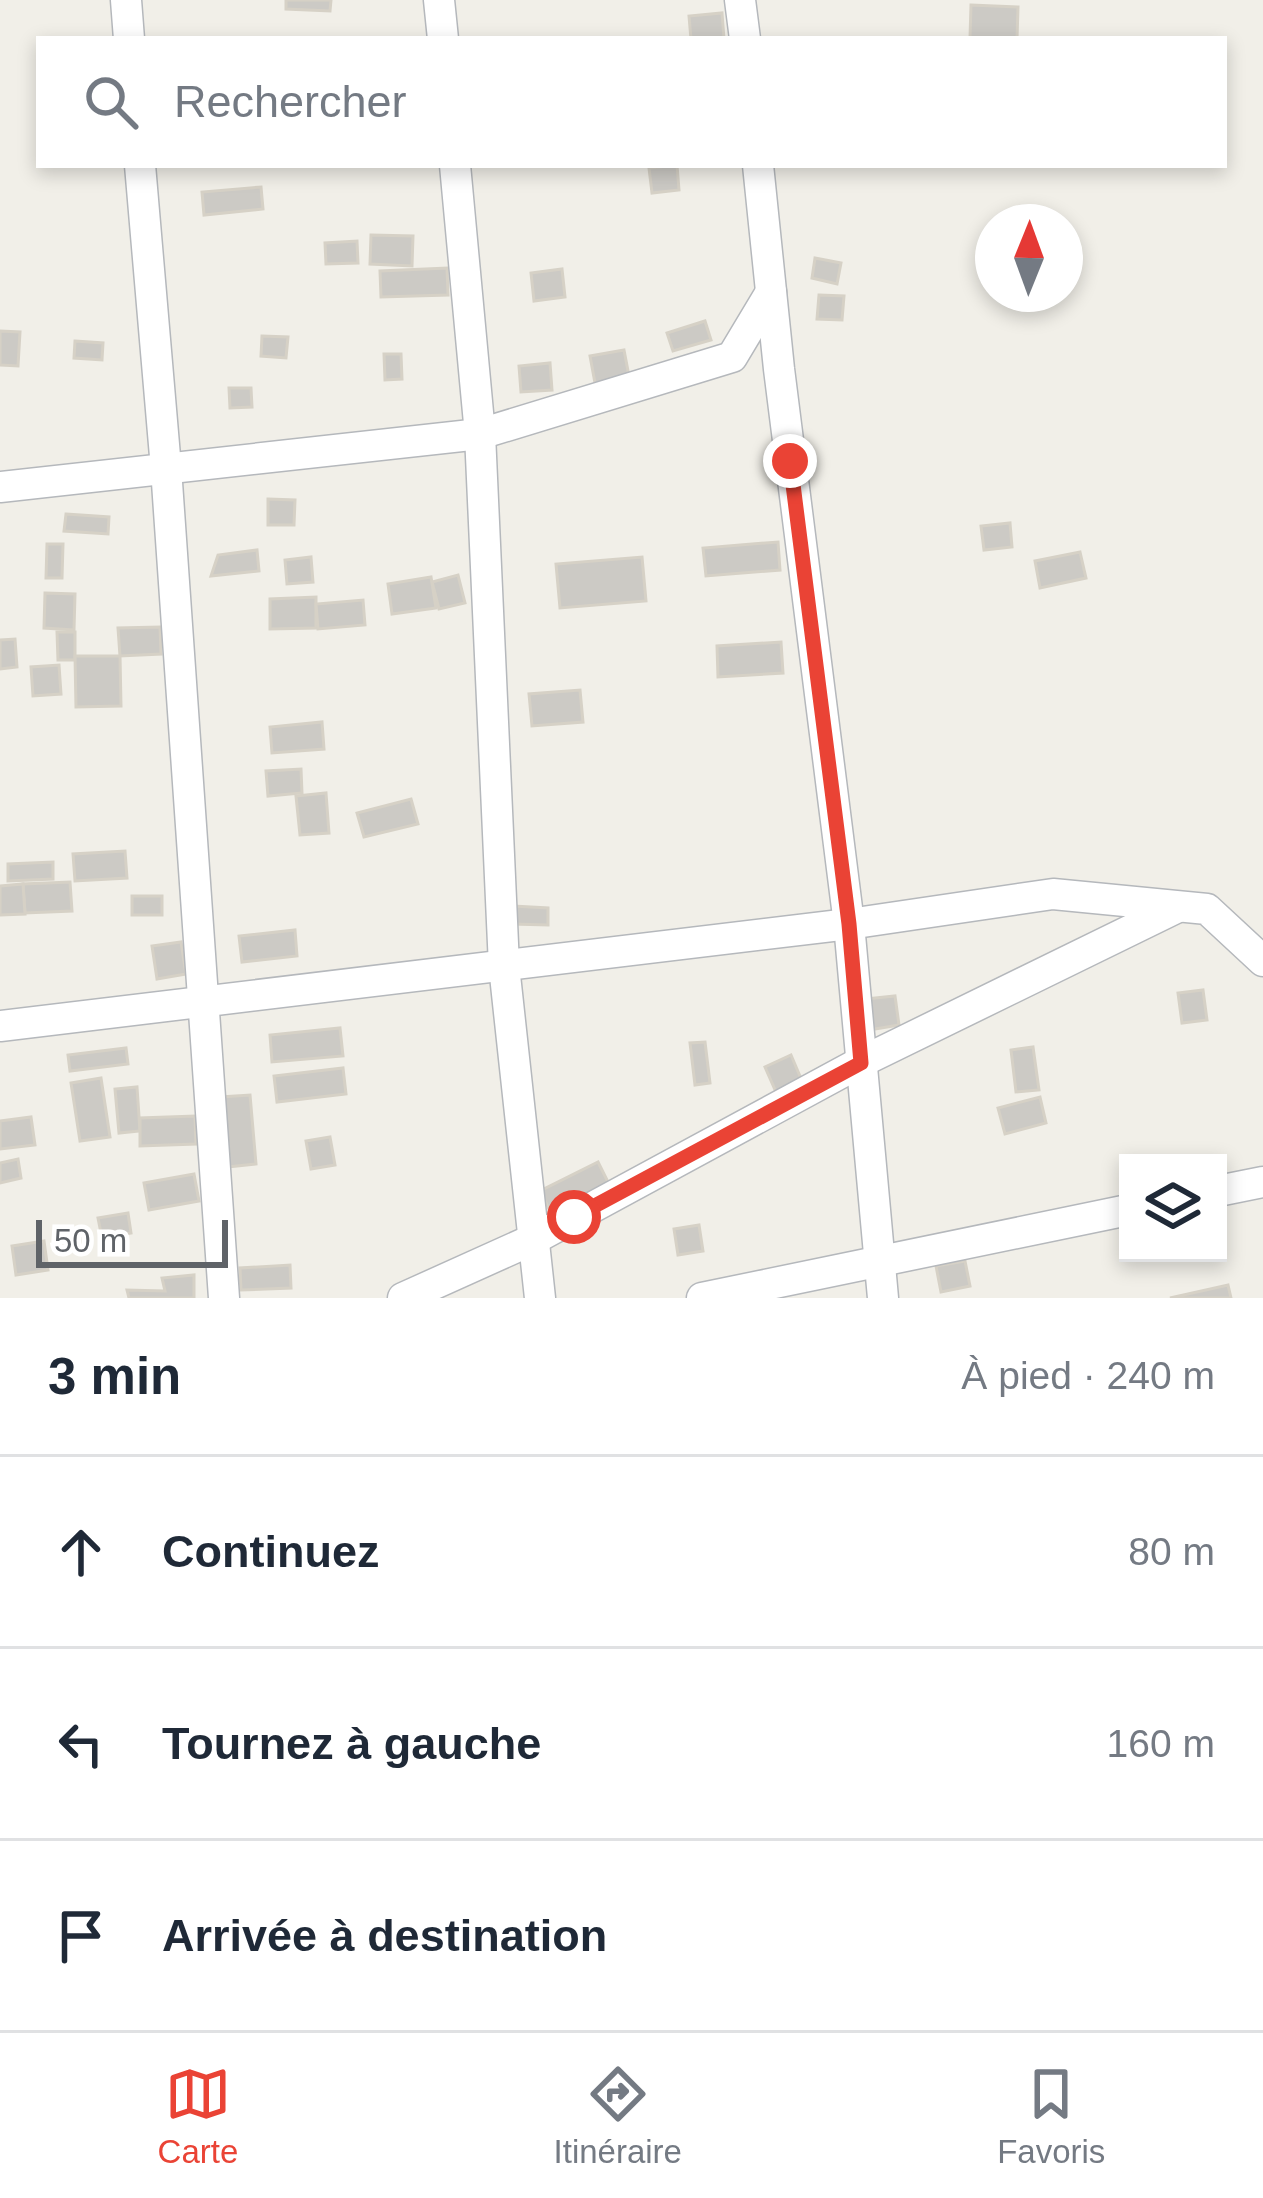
<!DOCTYPE html>
<html lang="fr">
<meta charset="utf-8">
<style>
body{margin:0;font-family:Helvetica,sans-serif;background:#f6f6f7;color:#1f2937}
.controls{position:absolute;right:36px;bottom:36px;display:grid;overflow:hidden;border-radius:0px;box-shadow:0 6px 18px #0003}
.controls button{width:108px;height:108px;display:grid;place-items:center;padding:0;border:0;border-bottom:3px solid #e0e1e3;background:#fff;color:#1f2937;font:60px sans-serif}
.compass{position:absolute;left:975px;top:204px;width:108px;height:108px;border-radius:50%;background:#fff;box-shadow:0 6px 18px #0003;rotate:1deg}
.scale{position:absolute;left:36px;bottom:30px;width:192px;box-sizing:border-box;padding-left:12px;border:6px solid #5f6368;border-top:0;font-size:33px;line-height:42px;white-space:nowrap;color:#5f6368;-webkit-text-stroke:9px #fff;paint-order:stroke}
.stop{position:absolute;width:36px;height:36px;margin:-27px;border:9px solid #ea4335;border-radius:50%;background:#fff}
.stop.end{background:#ea4335;border-color:#fff;box-shadow:0 3px 12px #0008}
.list{margin:0;padding:0;list-style:none}
h2{display:flex;justify-content:space-between;align-items:center;height:156px;margin:0;padding:0 48px;font-size:51px}
h2 small{font-size:39px;font-weight:400;color:#747a83}
.list li{display:grid;grid-template-columns:78px 1fr auto;gap:36px;align-items:center;box-sizing:border-box;height:192px;padding:0 48px;border-top:3px solid #e0e1e3}
.list b{display:block;font-size:45px;white-space:nowrap}
.list em{font-size:39px;font-style:normal;color:#747a83}
.icon{flex:none;width:66px;height:66px;fill:none;stroke:currentColor;stroke-width:2;stroke-linecap:round;stroke-linejoin:round}
.map{position:relative;flex:none;width:1263px;height:1298px;overflow:hidden}
.search{position:absolute;background:#fff;box-shadow:0 6px 18px #0003;left:36px;right:36px;top:36px;height:132px;display:flex;align-items:center;gap:30px;box-sizing:border-box;padding:0 42px;border-radius:0px;color:#747a83;font-size:45px}
.sheet{height:732px;background:#fff}
nav{display:flex;justify-content:space-around;align-items:center;box-sizing:border-box;height:168px;border-top:3px solid #e0e1e3;background:#fff;font-size:33px;color:#747a83}
nav a{display:grid;justify-items:center;gap:6px}
nav .on{color:#ea4335}
.map>svg:first-child{display:block}
.building{fill:#cccac5;stroke:#d6d1c6;stroke-width:3}
.lines{fill:none;stroke-linecap:round;stroke-linejoin:round}
.minor-casing{stroke:#b5b8bc;stroke-width:33}
.minor{stroke:#fff;stroke-width:30}
.route{stroke:#ea4335;stroke-width:15}
</style>
<div class="map">
<svg width="1263" height="1298" viewBox="0 0 1263 1298">
<rect width="100%" height="100%" fill="#f1efe8"/>
<!-- building -->
<g class="building">
<polygon points="286,0 331,0 330,11 286,9"/>
<polygon points="971,5 1018,7 1017,39 970,38"/>
<polygon points="722,13 724,39 691,39 689,16"/>
<polygon points="677,165 679,190 652,193 649,168"/>
<polygon points="261,187 263,209 204,215 202,192"/>
<polygon points="371,235 413,236 412,266 370,264"/>
<polygon points="357,241 358,263 326,264 325,243"/>
<polygon points="815,258 841,263 837,284 812,278"/>
<polygon points="447,268 448,295 381,297 380,271"/>
<polygon points="562,269 565,297 534,301 531,273"/>
<polygon points="819,295 844,296 842,320 817,319"/>
<polygon points="705,321 711,340 673,351 667,333"/>
<polygon points="0,331 20,332 18,366 0,365"/>
<polygon points="262,336 288,337 286,358 261,356"/>
<polygon points="75,341 103,343 102,360 74,358"/>
<polygon points="624,350 629,376 595,383 590,356"/>
<polygon points="384,354 401,354 402,379 385,380"/>
<polygon points="550,363 552,390 521,392 519,366"/>
<polygon points="229,388 251,388 252,407 230,408"/>
<polygon points="268,499 295,500 294,525 268,525"/>
<polygon points="66,514 109,517 108,534 64,531"/>
<polygon points="1010,523 1012,547 984,550 981,526"/>
<polygon points="778,542 780,570 706,576 703,548"/>
<polygon points="47,544 63,544 62,578 46,578"/>
<polygon points="257,550 259,571 211,576 218,555"/>
<polygon points="1080,552 1086,578 1040,588 1035,561"/>
<polygon points="311,557 313,582 287,584 285,560"/>
<polygon points="642,557 646,601 560,608 556,564"/>
<polygon points="458,575 465,603 439,609 432,582"/>
<polygon points="431,577 436,608 392,614 388,584"/>
<polygon points="45,593 75,594 74,630 44,628"/>
<polygon points="316,597 316,628 270,629 270,599"/>
<polygon points="363,600 365,625 318,629 316,604"/>
<polygon points="160,627 161,654 120,656 118,628"/>
<polygon points="57,632 75,632 75,660 58,660"/>
<polygon points="15,639 17,667 0,669 0,640"/>
<polygon points="781,642 783,673 718,677 717,646"/>
<polygon points="75,656 120,656 121,706 76,707"/>
<polygon points="59,665 61,694 33,696 31,667"/>
<polygon points="580,690 583,722 532,726 529,694"/>
<polygon points="322,722 324,749 272,753 270,727"/>
<polygon points="301,769 302,793 268,796 266,771"/>
<polygon points="326,793 329,833 300,835 296,796"/>
<polygon points="411,799 418,824 364,837 357,813"/>
<polygon points="125,851 127,878 75,881 73,854"/>
<polygon points="53,862 53,879 8,881 8,864"/>
<polygon points="70,882 72,911 25,913 23,884"/>
<polygon points="23,884 25,914 0,915 0,886"/>
<rect x="132" y="896" width="30" height="19"/>
<polygon points="513,906 548,908 548,925 512,924"/>
<polygon points="295,930 297,956 242,962 239,936"/>
<polygon points="181,942 186,974 157,979 152,946"/>
<polygon points="1203,990 1207,1020 1182,1023 1178,993"/>
<polygon points="895,996 899,1025 869,1030 865,999"/>
<polygon points="340,1028 343,1056 272,1062 270,1035"/>
<polygon points="705,1042 710,1083 695,1085 690,1043"/>
<polygon points="1033,1047 1039,1090 1016,1092 1011,1050"/>
<polygon points="126,1048 128,1064 70,1071 68,1055"/>
<polygon points="791,1055 802,1081 776,1092 765,1067"/>
<polygon points="343,1068 346,1094 277,1102 274,1076"/>
<polygon points="101,1078 110,1137 80,1141 71,1083"/>
<polygon points="137,1087 140,1131 119,1133 115,1089"/>
<polygon points="250,1095 256,1164 227,1167 221,1097"/>
<polygon points="1040,1097 1046,1123 1005,1134 998,1108"/>
<polygon points="195,1116 196,1144 140,1146 140,1118"/>
<polygon points="31,1117 35,1145 0,1149 0,1121"/>
<polygon points="330,1137 335,1165 311,1169 306,1141"/>
<polygon points="18,1159 21,1178 0,1183 0,1163"/>
<polygon points="598,1162 614,1194 556,1223 540,1191"/>
<polygon points="194,1174 199,1201 149,1210 144,1183"/>
<polygon points="128,1213 131,1233 102,1238 98,1218"/>
<polygon points="699,1225 703,1251 678,1255 674,1229"/>
<polygon points="44,1241 48,1270 16,1275 12,1246"/>
<polygon points="965,1261 970,1286 941,1292 936,1266"/>
<polygon points="290,1265 291,1288 241,1290 240,1268"/>
<polygon points="194,1275 194,1298 129,1298 127,1290 165,1291 162,1278"/>
<polygon points="1228,1285 1231,1298 1170,1298"/>
</g>
<g class="lines">
<defs>
<g id="minor">
<polyline points="126,0 129,39"/>
<polyline points="439,0 443,39"/>
<polyline points="740,0 745,39"/>
<polyline points="140,165 166,468 224,1298"/>
<polyline points="455,165 480,434 504,966 540,1298"/>
<polyline points="758,165 779,369 849,924 883,1298"/>
<polyline points="0,487 480,434 732,357 771,292"/>
<polyline points="0,1026 849,924 1053,894 1207,909 1263,961"/>
<polyline points="1218,1191 1263,1182"/>
<polyline points="403,1298 534,1239 861,1062 1178,907"/>
<polyline points="702,1298 1128,1210"/>
</g>
</defs>
<!-- minor casing -->
<use href="#minor" class="minor-casing"/>
<!-- minor -->
<use href="#minor" class="minor"/>
</g>
<g class="lines">
<!-- route -->
<polyline class="route" points="574,1217 861,1063 849,924 790,461"/>
</g>
</svg>
<div class="controls">
<button><svg class="icon" aria-label="layers" viewBox="0 0 24 24"><path d="M12 4l9 5-9 5-9-5zM3 14l9 5 9-5"/></svg></button>
</div>
<svg class="compass" viewBox="-18 -18 36 36"><path d="M0-13l5 13h-10z" fill="#e53935"/><path d="M0 13l5-13h-10z" fill="#747a83"/></svg>
<div class="scale">50 m</div>
<div class="stop" style="left:574px;top:1217px"></div>
<div class="stop end" style="left:790px;top:461px"></div>
<div class="search"><svg class="icon" aria-label="search" viewBox="0 0 24 24"><circle cx="10" cy="10" r="6"/><path d="M15 15l6 6"/></svg>Rechercher</div>
</div>
<section class="sheet">
<h2>3 min<small>À pied · 240 m</small></h2>
<ul class="list">
<li><svg class="icon" aria-label="ahead" viewBox="0 0 24 24"><path d="M12 20V5M6 11l6-6 6 6"/></svg><div><b>Continuez</b></div><em>80 m</em></li>
<li><svg class="icon" aria-label="left" viewBox="0 0 24 24"><path d="M17 20v-9H6M10 6l-5 5 5 5"/></svg><div><b>Tournez à gauche</b></div><em>160 m</em></li>
<li><svg class="icon" aria-label="arrive" viewBox="0 0 24 24"><path d="M6 21V4h12l-3 4 3 4H6"/></svg><div><b>Arrivée à destination</b></div></li>
</ul>
</section>
<nav>
<a class="on"><svg class="icon" aria-label="map" viewBox="0 0 24 24"><path d="M3 6l6-2 6 2 6-2v14l-6 2-6-2-6 2zM9 4v14M15 6v14"/></svg>Carte</a>
<a><svg class="icon" aria-label="directions" viewBox="0 0 24 24"><path d="M12 3l9 9-9 9-9-9zM9 14v-3h6M13 9l2 2-2 2"/></svg>Itinéraire</a>
<a><svg class="icon" aria-label="saved" viewBox="0 0 24 24"><path d="M7 4h10v16l-5-4-5 4z"/></svg>Favoris</a>
</nav>
